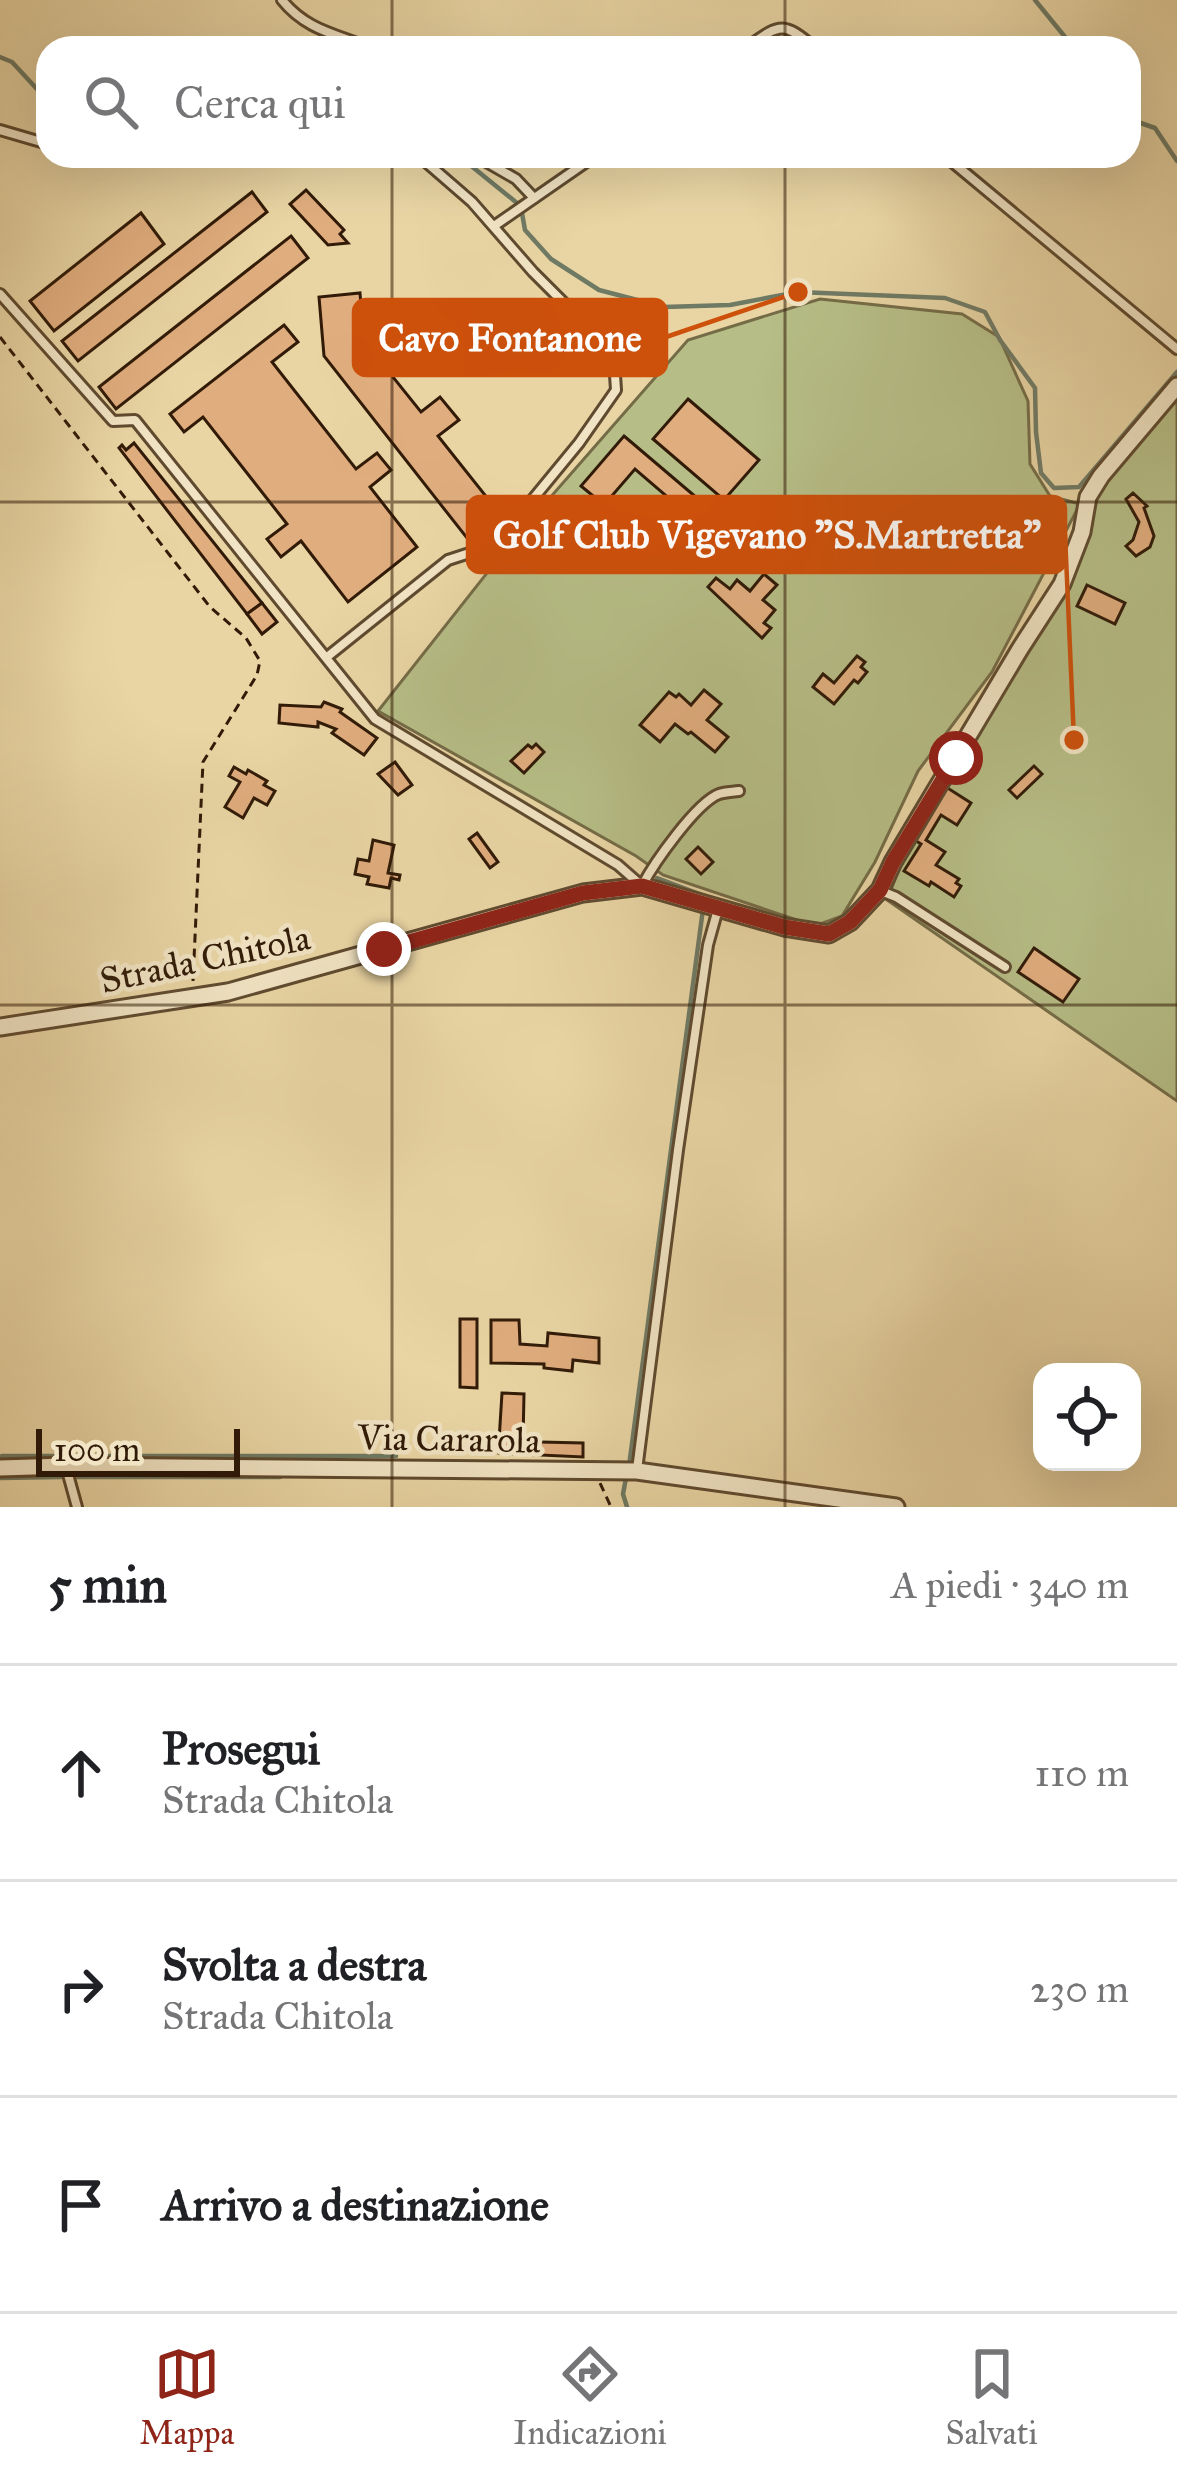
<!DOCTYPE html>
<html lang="it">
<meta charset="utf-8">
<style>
body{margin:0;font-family:"IM FELL Great Primer",serif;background:#f2f2f2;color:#202124}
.controls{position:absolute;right:36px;bottom:36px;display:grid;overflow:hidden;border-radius:24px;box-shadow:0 12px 48px #0002}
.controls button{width:108px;height:108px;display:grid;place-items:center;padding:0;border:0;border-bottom:3px solid #e0e0e0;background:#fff;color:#202124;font:60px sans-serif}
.scale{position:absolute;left:36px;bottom:30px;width:204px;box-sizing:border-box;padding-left:12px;border:6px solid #311b08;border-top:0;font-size:33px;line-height:42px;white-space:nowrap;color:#311b08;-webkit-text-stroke:9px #f1e4c4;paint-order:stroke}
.stop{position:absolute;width:36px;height:36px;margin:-27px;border:9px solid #8f2418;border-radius:50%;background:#fff}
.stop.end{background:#8f2418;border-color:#fff;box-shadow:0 3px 12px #0008}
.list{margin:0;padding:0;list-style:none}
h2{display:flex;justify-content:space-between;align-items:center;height:156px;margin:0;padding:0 48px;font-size:51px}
h2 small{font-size:39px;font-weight:400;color:#757577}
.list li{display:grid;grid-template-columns:78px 1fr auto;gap:36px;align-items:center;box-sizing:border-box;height:216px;padding:0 48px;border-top:3px solid #e0e0e0}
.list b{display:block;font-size:45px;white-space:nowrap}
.list p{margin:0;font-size:39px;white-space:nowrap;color:#757577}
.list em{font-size:39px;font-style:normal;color:#757577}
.icon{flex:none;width:66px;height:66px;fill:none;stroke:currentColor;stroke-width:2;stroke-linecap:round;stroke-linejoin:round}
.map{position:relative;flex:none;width:1177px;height:1507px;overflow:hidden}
.search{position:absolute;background:#fff;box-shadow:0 12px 48px #0002;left:36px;right:36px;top:36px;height:132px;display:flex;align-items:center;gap:30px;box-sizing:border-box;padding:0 42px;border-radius:36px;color:#757577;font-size:45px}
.sheet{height:804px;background:#fff}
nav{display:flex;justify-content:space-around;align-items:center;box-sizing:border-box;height:168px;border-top:3px solid #e0e0e0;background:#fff;font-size:33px;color:#757577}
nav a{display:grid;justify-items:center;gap:6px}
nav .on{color:#8f2418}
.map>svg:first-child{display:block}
.green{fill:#b6bd86;stroke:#746c47;stroke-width:3}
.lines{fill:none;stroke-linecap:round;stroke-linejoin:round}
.stream{stroke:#6f7a64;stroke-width:4.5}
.building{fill:#e0ad7e;stroke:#311b08;stroke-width:3}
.service-casing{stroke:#5f4a2f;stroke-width:14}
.minor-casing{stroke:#5f4a2f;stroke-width:21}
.path{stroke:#311b08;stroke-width:3;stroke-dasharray:9 6;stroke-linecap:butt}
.service{stroke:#f1e4c4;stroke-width:8}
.minor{stroke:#f1e4c4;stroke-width:15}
.route{stroke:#8f2418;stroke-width:15}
.grid{fill:none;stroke:#311b08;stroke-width:3;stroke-opacity:0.55}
.labels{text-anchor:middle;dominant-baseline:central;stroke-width:9;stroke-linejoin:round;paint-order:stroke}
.street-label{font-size:36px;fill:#311b08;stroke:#f1e4c4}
.leader{fill:none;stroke:#cd500b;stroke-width:4.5}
.callout-dot{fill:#cd500b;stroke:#f1e4c4;stroke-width:4.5}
.callout{fill:#cd500b;stroke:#cd500b;stroke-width:4.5}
.callout-label{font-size:39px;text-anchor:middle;font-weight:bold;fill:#fff}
</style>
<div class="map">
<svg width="1177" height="1507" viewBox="0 0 1177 1507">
<rect width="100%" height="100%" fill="#e9d5a4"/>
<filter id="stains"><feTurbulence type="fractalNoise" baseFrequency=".00167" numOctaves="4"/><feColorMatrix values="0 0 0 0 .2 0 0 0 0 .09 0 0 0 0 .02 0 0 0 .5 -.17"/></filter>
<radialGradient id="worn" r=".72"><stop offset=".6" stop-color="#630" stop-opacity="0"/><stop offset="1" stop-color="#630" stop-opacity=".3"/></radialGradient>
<!-- green -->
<g class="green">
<polygon points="820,299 962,314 999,337 1028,401 1030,464 1050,496 1080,504 992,672 918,771 875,862 842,916 815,926 663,875 636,856 378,711 513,540 688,340"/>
<polygon points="1177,396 1177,1101 887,900 910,841 1089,529 1095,501 1108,480"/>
</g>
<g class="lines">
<!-- stream -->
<g class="stream">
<polyline points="1035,0 1074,48"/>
<polyline points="0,57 12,62 48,101"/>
<polyline points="1129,119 1155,128 1177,161"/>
<polyline points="459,156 517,203 522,213 525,230 551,259 599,290 664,307 730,305 798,292 945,298 985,312 1000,340 1035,388 1036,432 1041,473 1054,488 1079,487 1177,372"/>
<polyline points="657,878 705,896"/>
<polyline points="2,1461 2,1456 396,1456"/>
<polyline points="629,1466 703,909"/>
<polyline points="74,1477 280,1477"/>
<polyline points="0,1478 61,1477"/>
<polyline points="626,1478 623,1494 627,1507"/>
</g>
</g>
<!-- building -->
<g class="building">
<polygon points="306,190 344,230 340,234 348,243 328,245 290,204"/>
<polygon points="252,192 267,212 78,361 62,341"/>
<polygon points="141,213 164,244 54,331 30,301"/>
<polygon points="291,236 308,258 116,409 99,387"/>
<polygon points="360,293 364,341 421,412 440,397 459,420 438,436 500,514 467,538 324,356 319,297"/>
<polygon points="284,325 298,342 272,362 356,469 377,453 391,470 370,487 417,547 348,602 301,541 281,557 267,539 287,524 203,417 184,432 170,414"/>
<polygon points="688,399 759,460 724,500 653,439"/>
<polygon points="624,436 697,498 685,512 635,469 604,505 581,486"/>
<polygon points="134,443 262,603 247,614 119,448 122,445 126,450"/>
<polygon points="1133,493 1147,506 1144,508 1154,536 1150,547 1136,556 1126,546 1133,540 1139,522 1126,499"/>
<polygon points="764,574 777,585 763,600 775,610 764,623 771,628 762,638 708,587 716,578 730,589 737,580 750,591"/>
<polygon points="1087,585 1125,603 1115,624 1077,606"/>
<polygon points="262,603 277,622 262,634 247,614"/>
<polygon points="857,656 865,662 861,667 867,672 858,683 854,680 834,704 813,687 823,674 834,683"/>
<polygon points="704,690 721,704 707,720 728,737 715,752 691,732 688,734 675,724 660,742 640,725 669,692 676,697 679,694 691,705"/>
<polygon points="324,702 342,709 340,712 377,738 364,755 332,733 336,729 318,722 318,727 279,723 280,705 321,707"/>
<polygon points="536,744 544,752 524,773 511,761 528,745 532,748"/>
<polygon points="395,762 412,785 398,795 378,774"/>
<polygon points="1034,766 1042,774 1017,798 1009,790"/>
<polygon points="234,767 246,774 248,770 267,781 264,785 275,791 267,805 254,798 243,818 225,807 240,782 229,776"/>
<polygon points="946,787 971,803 957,825 941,815 926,840 945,852 936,865 959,879 956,883 961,886 954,897 931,882 929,886 904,871 921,844 913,839"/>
<polygon points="477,833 498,862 490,868 469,839"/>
<polygon points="373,840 394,845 388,873 400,875 399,880 391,878 389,888 367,884 369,877 355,874 358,859 369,861"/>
<polygon points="698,847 713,862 701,874 686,859"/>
<polygon points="1034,948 1079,979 1063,1002 1018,972"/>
<polygon points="460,1319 477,1319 477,1388 460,1387"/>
<polygon points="491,1320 519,1320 520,1344 547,1346 548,1333 599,1338 599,1363 573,1360 572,1371 544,1368 544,1364 491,1363"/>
<polygon points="502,1393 524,1394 523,1441 499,1441"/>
<polygon points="499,1441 583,1443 583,1457 499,1453"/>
</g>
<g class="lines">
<defs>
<g id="service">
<path d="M282,0C306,30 336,34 370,48"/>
<path d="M746,48C780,24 782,20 815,48"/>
<polyline points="0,130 48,144"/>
<polyline points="476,156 516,179 534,198"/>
<polyline points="945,156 1177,349"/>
<polyline points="494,226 595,156"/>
<path d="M0,294L113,421L135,420L375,719L618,865L642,886C654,863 696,803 719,794C725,792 732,792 739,791"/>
<polyline points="327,657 448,560 488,547 519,516 579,443 616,390 614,360 590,329 533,272 472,202 419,156"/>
<polyline points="881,891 896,897 1005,967"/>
<polyline points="66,1467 77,1507"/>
<polyline points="637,1470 678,1150 708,945 718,909"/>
</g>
<g id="minor">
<polyline points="0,1027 228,992 583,893 642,886 784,927 829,934 850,922 880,890 893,862 1020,649 1062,584 1082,532 1088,497 1101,476 1177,386"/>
<polyline points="0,1468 65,1466 637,1471 896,1507"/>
</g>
</defs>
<!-- service casing -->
<use href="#service" class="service-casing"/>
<!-- minor casing -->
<use href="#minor" class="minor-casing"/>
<!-- path -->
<g class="path">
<polyline points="0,337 210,607 246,638 260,661 257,675 203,762 193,981"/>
<polyline points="600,1483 611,1507"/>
</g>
<!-- service -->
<use href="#service" class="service"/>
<!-- minor -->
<use href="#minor" class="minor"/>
</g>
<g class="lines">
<!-- route -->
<polyline class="route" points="384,949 583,893 642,886 784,927 829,934 850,922 880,890 893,862 956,758"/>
</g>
<!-- grid -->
<path class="grid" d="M392,0V48M785,0V48M392,156V1507M785,156V1507M0,502H1177M0,1005H1177"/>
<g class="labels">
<!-- street labels -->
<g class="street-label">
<text transform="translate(205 959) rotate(-12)">Strada Chitola</text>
<text transform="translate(449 1439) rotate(1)">Via Cararola</text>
</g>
</g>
<!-- callouts -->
<path class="leader" d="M798 292L666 337M1074 740L1065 534"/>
<g class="callout-dot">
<circle cx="798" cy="292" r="12"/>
<circle cx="1074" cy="740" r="12"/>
</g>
<g class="callout">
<rect x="354" y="300" width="312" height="75" rx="12"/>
<rect x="468" y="497" width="597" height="75" rx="12"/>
</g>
<g class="callout-label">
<text x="510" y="351">Cavo Fontanone</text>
<text x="767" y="548">Golf Club Vigevano "S.Martretta"</text>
</g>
<rect width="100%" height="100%" filter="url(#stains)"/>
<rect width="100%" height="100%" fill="url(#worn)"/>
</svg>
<div class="controls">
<button><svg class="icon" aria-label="locate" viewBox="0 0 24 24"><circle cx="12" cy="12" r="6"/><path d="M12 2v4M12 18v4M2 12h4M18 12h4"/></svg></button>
</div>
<div class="scale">100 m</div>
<div class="stop" style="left:956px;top:758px"></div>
<div class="stop end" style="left:384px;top:949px"></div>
<div class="search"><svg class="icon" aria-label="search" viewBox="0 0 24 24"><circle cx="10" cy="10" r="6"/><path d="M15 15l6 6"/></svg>Cerca qui</div>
</div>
<section class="sheet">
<h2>5 min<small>A piedi · 340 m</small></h2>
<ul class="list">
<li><svg class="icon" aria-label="ahead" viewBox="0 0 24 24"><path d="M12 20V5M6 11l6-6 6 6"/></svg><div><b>Prosegui</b><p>Strada Chitola</p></div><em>110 m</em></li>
<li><svg class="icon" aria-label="right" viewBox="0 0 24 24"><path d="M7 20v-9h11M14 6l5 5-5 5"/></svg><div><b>Svolta a destra</b><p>Strada Chitola</p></div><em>230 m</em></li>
<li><svg class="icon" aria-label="arrive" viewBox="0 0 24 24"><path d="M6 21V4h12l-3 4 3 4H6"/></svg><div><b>Arrivo a destinazione</b></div></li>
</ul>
</section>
<nav>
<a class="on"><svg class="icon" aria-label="map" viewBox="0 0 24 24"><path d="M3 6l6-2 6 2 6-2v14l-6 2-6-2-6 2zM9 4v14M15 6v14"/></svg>Mappa</a>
<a><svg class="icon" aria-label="directions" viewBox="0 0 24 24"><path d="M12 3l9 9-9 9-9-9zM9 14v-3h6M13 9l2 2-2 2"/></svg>Indicazioni</a>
<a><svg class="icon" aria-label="saved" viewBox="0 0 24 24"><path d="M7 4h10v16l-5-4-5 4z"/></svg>Salvati</a>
</nav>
